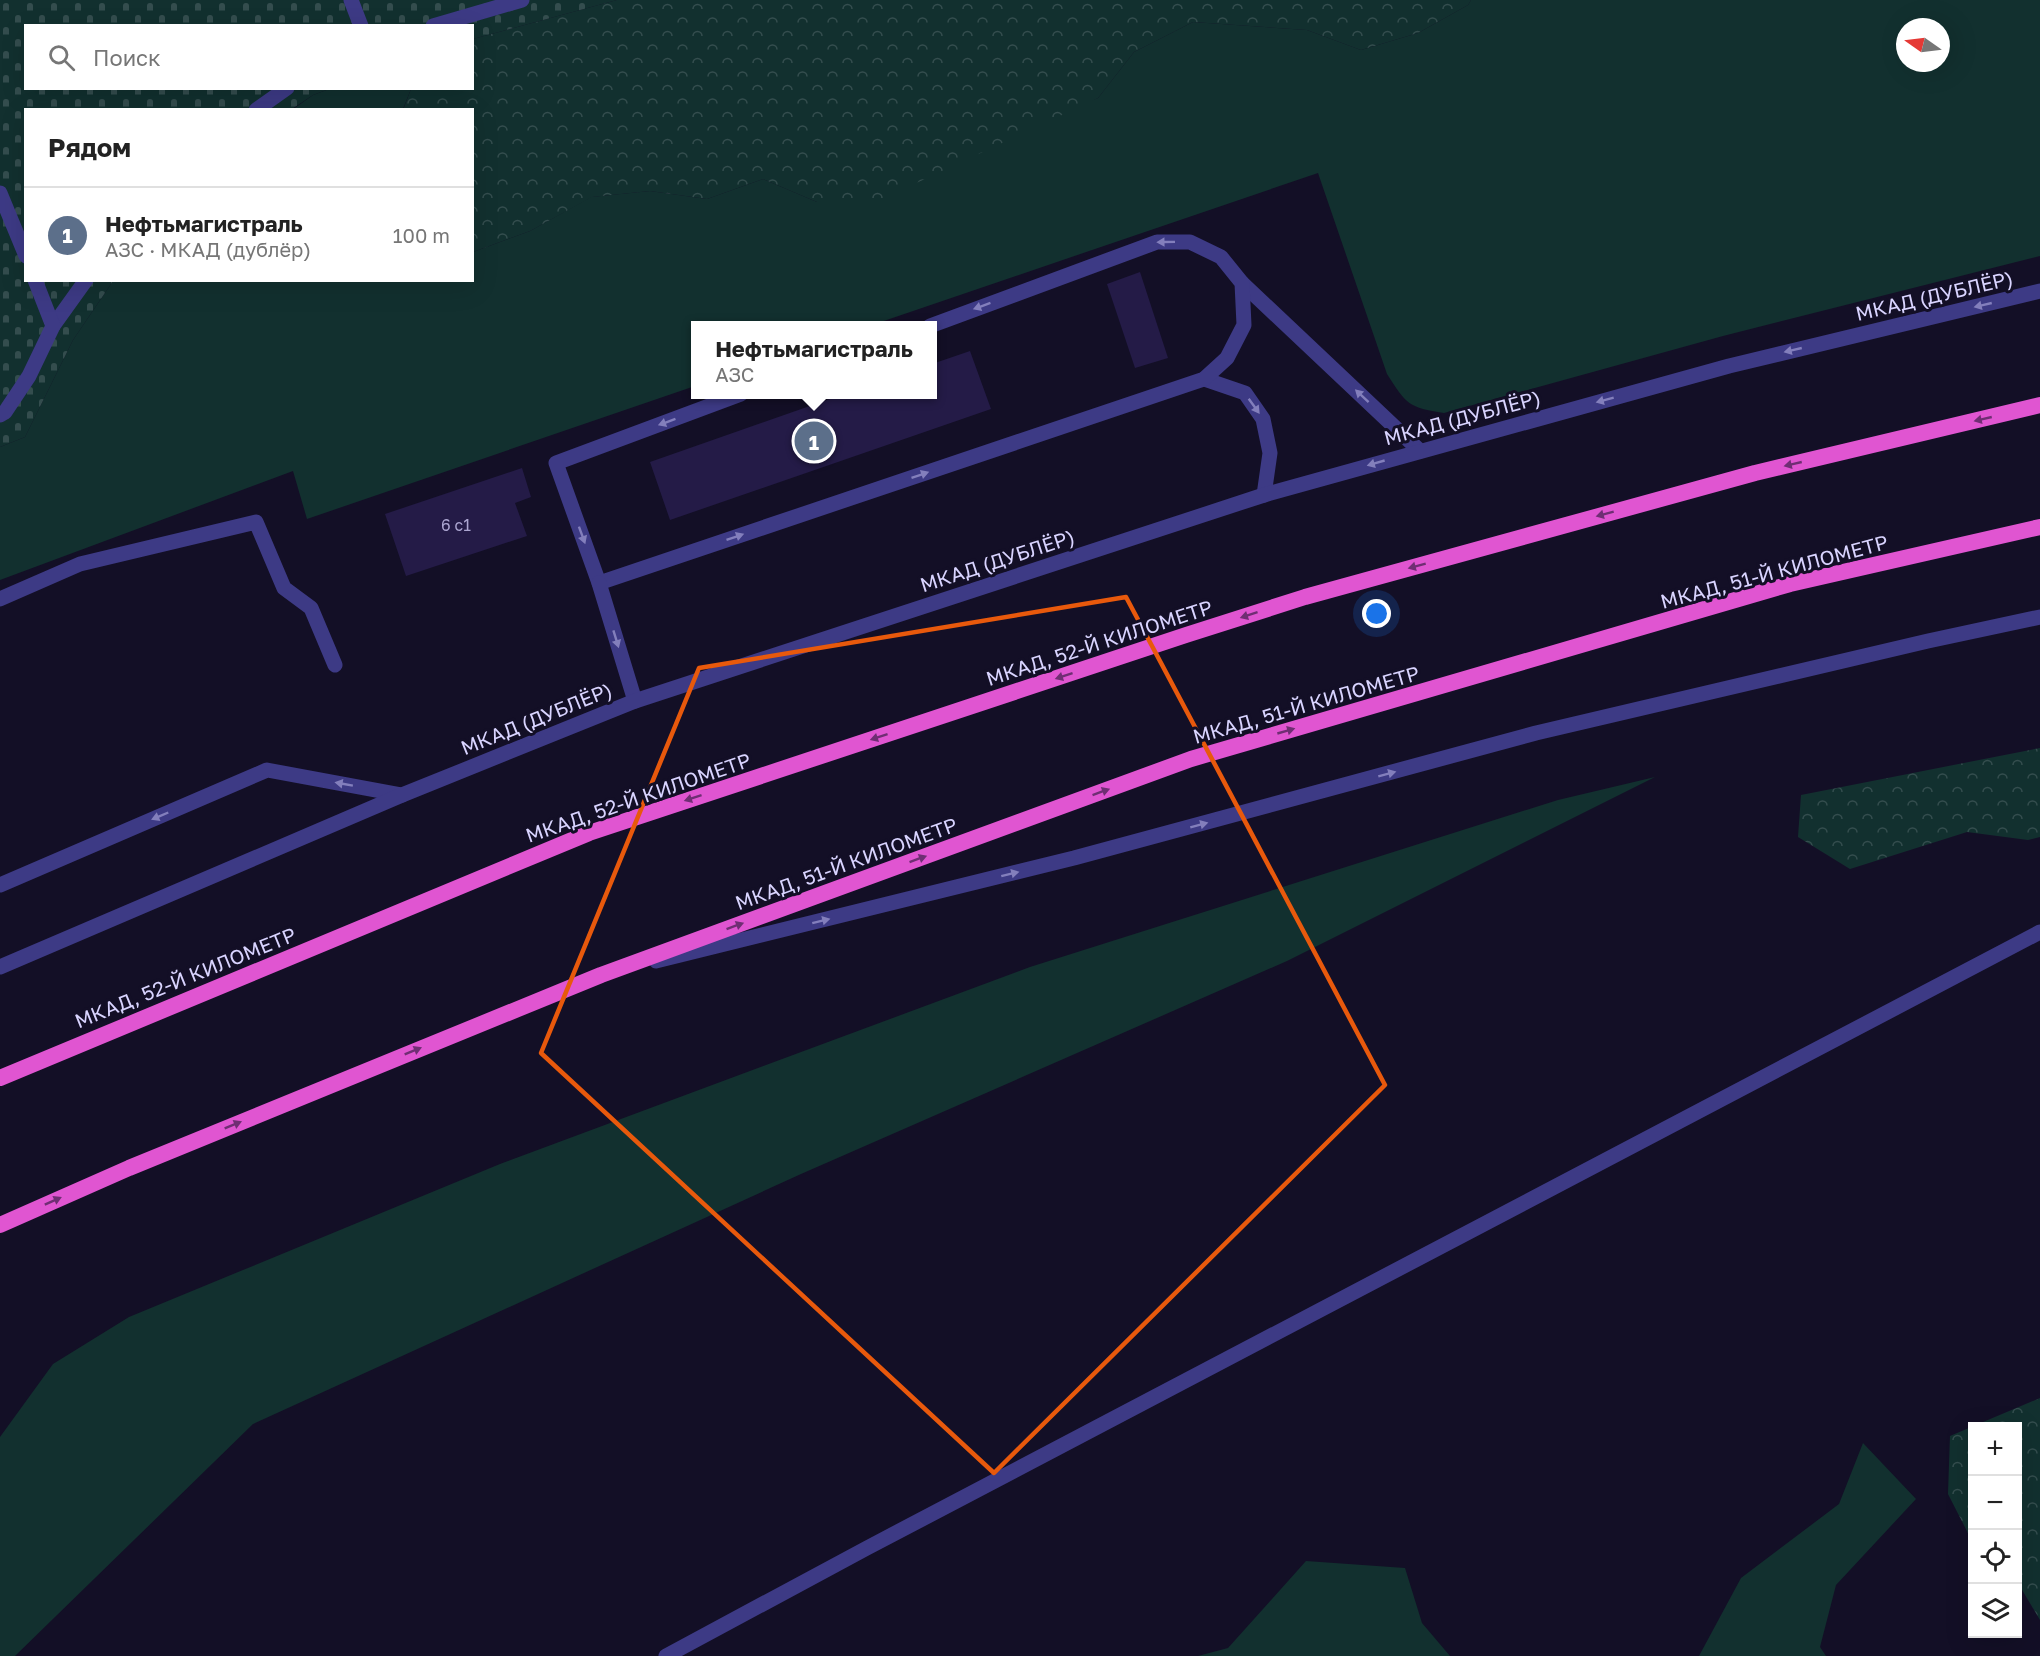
<!DOCTYPE html>
<html lang="ru">
<meta charset="utf-8">
<style>
body{margin:0;font-family:"Golos Text",sans-serif;background:#f6f6f6;color:#222}
.controls{position:absolute;right:18px;bottom:18px;display:grid;overflow:hidden;border-radius:0px;box-shadow:0 6px 24px #0002}
.controls button{width:54px;height:54px;display:grid;place-items:center;padding:0;border:0;border-bottom:2px solid #e0e0e0;background:#fff;color:#222;font:30px sans-serif}
.compass{position:absolute;left:1896px;top:18px;width:54px;height:54px;border-radius:50%;background:#fff;box-shadow:0 6px 24px #0002;rotate:284deg}
.you{position:absolute;left:1377px;top:614px;width:21px;height:21px;margin:-15px;border:4px solid #fff;border-radius:50%;background:#1a73e8;box-shadow:0 0 0 9px #1a73e833}
.badge{display:grid;place-items:center;width:39px;height:39px;border-radius:50%;background:#0f766e;color:#fff;font-size:20px;font-weight:700}
.pin{position:absolute;translate:-50% -50%;border:3px solid #fff;box-shadow:0 2px 6px #0006}
.popup{position:absolute;left:691px;top:321px;width:246px;height:78px;box-sizing:border-box;display:grid;place-content:center;border-radius:0px;background:#fff;filter:drop-shadow(0 2px 4px #0005);font-size:20px;white-space:nowrap;color:#767676}
.popup b{font-size:22px;color:#222}
.popup::after{content:'';position:absolute;left:50%;top:100%;margin-left:-12px;border:12px solid transparent;border-top-color:#fff}
.list{margin:0;padding:0;list-style:none}
h2{display:flex;justify-content:space-between;align-items:center;height:78px;margin:0;padding:0 24px;font-size:26px}
h2 small{font-size:20px;font-weight:400;color:#767676}
.list li{display:grid;grid-template-columns:39px 1fr auto;gap:18px;align-items:center;box-sizing:border-box;height:96px;padding:0 24px;border-top:2px solid #e0e0e0}
.list b{display:block;font-size:22px;white-space:nowrap}
.list p{margin:0;font-size:20px;white-space:nowrap;color:#767676}
.list em{font-size:20px;font-style:normal;color:#767676}
.icon{flex:none;width:33px;height:33px;fill:none;stroke:currentColor;stroke-width:2;stroke-linecap:round;stroke-linejoin:round}
.map{position:relative;flex:none;width:2040px;height:1656px;overflow:hidden}
.search{position:absolute;background:#fff;box-shadow:0 6px 24px #0002;left:24px;top:24px;width:450px;height:66px;display:flex;align-items:center;gap:15px;box-sizing:border-box;padding:0 21px;border-radius:0px;color:#767676;font-size:22px}
.panel{position:absolute;background:#fff;box-shadow:0 6px 24px #0002;left:24px;top:108px;width:450px;height:174px;border-radius:0px}
.map>svg:first-child{display:block}
.green{fill:#12302f;fill-rule:evenodd}
.forest{fill:url(#forest-crowns)}
.cemetery{fill:url(#cemetery-stones)}
.building{fill:#241b47}
.lines{fill:none;stroke-linecap:round;stroke-linejoin:round}
.service{stroke:#3d3a85;stroke-width:15}
.minor{stroke:#3d3a85;stroke-width:15}
.tertiary{stroke:#3d3a85;stroke-width:15}
.trunk{stroke:#e055d1;stroke-width:16}
.oneway{fill:#837fbc}
.oneway2{fill:#6f2e73}
.marked{fill:none;stroke:#e8590c;stroke-width:4.5;stroke-linejoin:round}
.labels{text-anchor:middle;dominant-baseline:central;stroke-width:6;stroke-linejoin:round;paint-order:stroke}
.number-label{font-size:16px;fill:#aca6d1}
.street-label{font-size:20px;fill:#d9d4ff;stroke:#130f26}
</style>
<div class="map">
<svg width="2040" height="1656" viewBox="0 0 2040 1656">
<defs>
<pattern id="forest-crowns" width="20" height="18" patternUnits="userSpaceOnUse" patternTransform="scale(1.5)"><rect width="20" height="18" fill="#12302f"/><path d="M2 6a3 3 0 1 1 6 0M12 15a3 3 0 1 1 6 0" fill="none" stroke="#344d4e"/></pattern>
<pattern id="cemetery-stones" width="16" height="16" patternUnits="userSpaceOnUse" patternTransform="scale(1.5)"><rect width="16" height="16" fill="#12302f"/><path d="M2 7V4a2 2 0 0 1 4 0v3zM10 15v-3a2 2 0 0 1 4 0v3z" fill="#344d4e"/></pattern>
</defs>
<rect width="100%" height="100%" fill="#130f26"/>
<!-- green -->
<g class="green">
<path d="M1471,0H2040V256L1723,336L1444,413C1409,408 1406,404 1387,374L1318,173L872,325L696,326L695,386L307,519L293,471L0,580V447L25,437L73,340L113,281L472,280L473,252L530,231L591,197L650,191L707,199L763,179L817,202L1098,98L1134,52L1193,22L1307,30L1361,50L1418,33L1468,5ZM1905,27H1941V63H1905Z"/>
<polygon points="329,89 411,89 403,109 292,110 313,95"/>
<polygon points="1655,777 1287,961 801,1174 253,1424 15,1656 0,1656 0,1437 53,1364 129,1317 500,1164 1030,967 1558,800"/>
<polygon points="1863,1443 1916,1499 1836,1585 1820,1647 1826,1656 1699,1656 1741,1578 1839,1504"/>
<polygon points="1306,1561 1405,1568 1422,1623 1450,1656 1198,1656 1228,1648"/>
</g>
<!-- forest -->
<g class="forest">
<polygon points="617,0 1471,0 1468,5 1418,33 1361,50 1307,30 1193,22 1134,52 1098,98 878,201 817,202 763,179 707,199 650,191 592,197 530,231 473,252 472,110 403,110 411,89 472,88 473,39"/>
<polygon points="2040,748 2040,837 2028,840 1967,832 1850,869 1798,837 1801,795"/>
<polygon points="2040,1398 2040,1620 2018,1583 2018,1426 1972,1426 1972,1541 1948,1494 1950,1436"/>
</g>
<!-- cemetery -->
<polygon class="cemetery" points="0,0 617,0 473,39 472,26 26,26 26,88 329,89 313,95 292,109 26,110 26,280 113,281 73,340 25,437 0,447"/>
<!-- building -->
<g class="building">
<polygon points="1140,272 1168,358 1135,368 1107,284"/>
<polygon points="970,351 991,409 670,520 650,462 844,394 932,394 932,364"/>
<polygon points="522,468 531,497 515,503 527,536 406,576 385,514"/>
</g>
<g class="lines">
<!-- service -->
<g class="service">
<polyline points="351,0 361,26"/>
<polyline points="433,26 522,0"/>
<polyline points="256,110 287,88"/>
<polyline points="0,193 26,256"/>
<polyline points="1242,283 1420,451"/>
<polyline points="53,326 86,280"/>
<polyline points="1204,379 1245,393 1263,419 1270,453 1264,495"/>
<polyline points="741,394 556,463 599,583 1204,379 1227,358 1244,325 1242,283 1221,257 1190,242 1157,242 930,326"/>
<polyline points="0,415 5,412 29,376 53,326 35,280"/>
<polyline points="599,583 635,701"/>
<polyline points="0,599 80,564 256,522 284,588 311,608 335,665"/>
<polyline points="0,885 267,770 402,795"/>
<polyline points="666,1656 867,1548 2040,932"/>
</g>
<!-- minor -->
<polyline class="minor" points="0,967 402,795 635,701 1264,495 1729,366 2040,291"/>
<!-- tertiary -->
<polyline class="tertiary" points="656,961 1074,858 1536,733 1928,641 2040,617"/>
<!-- trunk -->
<g class="trunk">
<polyline points="0,1078 589,833 1186,635 1305,597 1755,473 2040,405"/>
<polyline points="0,1225 129,1168 601,975 1191,759 1790,584 2040,527"/>
</g>
</g>
<!-- one-way arrows -->
<defs><path id="oneway-solid" d="M-6-.8H1V-3.2L6.5 0L1 3.2V.8H-6Z" transform="scale(1.5)"/></defs>
<g class="oneway">
<use href="#oneway-solid" transform="translate(1166 242) rotate(179)"/>
<use href="#oneway-solid" transform="translate(1983 305) rotate(167)"/>
<use href="#oneway-solid" transform="translate(982 306) rotate(160)"/>
<use href="#oneway-solid" transform="translate(1793 350) rotate(167)"/>
<use href="#oneway-solid" transform="translate(1362 396) rotate(-137)"/>
<use href="#oneway-solid" transform="translate(1605 400) rotate(165)"/>
<use href="#oneway-solid" transform="translate(1254 406) rotate(54)"/>
<use href="#oneway-solid" transform="translate(667 422) rotate(160)"/>
<use href="#oneway-solid" transform="translate(1376 463) rotate(164)"/>
<use href="#oneway-solid" transform="translate(920 475) rotate(-19)"/>
<use href="#oneway-solid" transform="translate(582 535) rotate(70)"/>
<use href="#oneway-solid" transform="translate(735 537) rotate(-19)"/>
<use href="#oneway-solid" transform="translate(616 639) rotate(73)"/>
<use href="#oneway-solid" transform="translate(1387 774) rotate(-15)"/>
<use href="#oneway-solid" transform="translate(344 784) rotate(-170)"/>
<use href="#oneway-solid" transform="translate(160 816) rotate(157)"/>
<use href="#oneway-solid" transform="translate(1199 825) rotate(-15)"/>
<use href="#oneway-solid" transform="translate(1010 874) rotate(-14)"/>
<use href="#oneway-solid" transform="translate(821 921) rotate(-14)"/>
</g>
<g class="oneway2">
<use href="#oneway-solid" transform="translate(1983 419) rotate(167)"/>
<use href="#oneway-solid" transform="translate(1793 464) rotate(167)"/>
<use href="#oneway-solid" transform="translate(1605 514) rotate(165)"/>
<use href="#oneway-solid" transform="translate(1417 566) rotate(165)"/>
<use href="#oneway-solid" transform="translate(1249 615) rotate(162)"/>
<use href="#oneway-solid" transform="translate(1064 676) rotate(162)"/>
<use href="#oneway-solid" transform="translate(1286 731) rotate(-16)"/>
<use href="#oneway-solid" transform="translate(879 737) rotate(162)"/>
<use href="#oneway-solid" transform="translate(1101 792) rotate(-20)"/>
<use href="#oneway-solid" transform="translate(693 798) rotate(162)"/>
<use href="#oneway-solid" transform="translate(918 859) rotate(-20)"/>
<use href="#oneway-solid" transform="translate(735 926) rotate(-20)"/>
<use href="#oneway-solid" transform="translate(413 1051) rotate(-22)"/>
<use href="#oneway-solid" transform="translate(233 1125) rotate(-22)"/>
<use href="#oneway-solid" transform="translate(53 1201) rotate(-24)"/>
</g>
<!-- marked area -->
<path class="marked" d="M1126,597L1385,1085L994,1473L541,1053L699,668Z"/>
<g class="labels">
<!-- number labels -->
<g class="number-label">
<text x="456" y="525">6 с1</text>
</g>
<!-- street labels -->
<g class="street-label">
<text transform="translate(1934 295) rotate(-13)">МКАД (ДУБЛЁР)</text>
<text transform="translate(1462 417) rotate(-15)">МКАД (ДУБЛЁР)</text>
<text transform="translate(997 560) rotate(-18)">МКАД (ДУБЛЁР)</text>
<text transform="translate(1774 571) rotate(-15)">МКАД, 51-Й КИЛОМЕТР</text>
<text transform="translate(1099 642) rotate(-18)">МКАД, 52-Й КИЛОМЕТР</text>
<text transform="translate(1306 704) rotate(-16)">МКАД, 51-Й КИЛОМЕТР</text>
<text transform="translate(536 718) rotate(-22)">МКАД (ДУБЛЁР)</text>
<text transform="translate(638 797) rotate(-19)">МКАД, 52-Й КИЛОМЕТР</text>
<text transform="translate(846 863) rotate(-20)">МКАД, 51-Й КИЛОМЕТР</text>
<text transform="translate(185 977) rotate(-22)">МКАД, 52-Й КИЛОМЕТР</text>
</g>
</g>
</svg>
<div class="controls">
<button>+</button>
<button>−</button>
<button><svg class="icon" aria-label="locate" viewBox="0 0 24 24"><circle cx="12" cy="12" r="6"/><path d="M12 2v4M12 18v4M2 12h4M18 12h4"/></svg></button>
<button><svg class="icon" aria-label="layers" viewBox="0 0 24 24"><path d="M12 4l9 5-9 5-9-5zM3 14l9 5 9-5"/></svg></button>
</div>
<svg class="compass" viewBox="-18 -18 36 36"><path d="M0-13l5 13h-10z" fill="#e53935"/><path d="M0 13l5-13h-10z" fill="#767676"/></svg>
<div class="you"></div>
<div class="pin badge" style="left:814px;top:441px;background:#5c6f8a">1</div>
<div class="popup"><b>Нефтьмагистраль</b>АЗС</div>
<div class="search"><svg class="icon" aria-label="search" viewBox="0 0 24 24"><circle cx="10" cy="10" r="6"/><path d="M15 15l6 6"/></svg>Поиск</div>
<section class="panel">
<h2>Рядом<small></small></h2>
<ul class="list">
<li><span class="badge" style="background:#5c6f8a">1</span><div><b>Нефтьмагистраль</b><p>АЗС · МКАД (дублёр)</p></div><em>100 m</em></li>
</ul>
</section>
</div>
